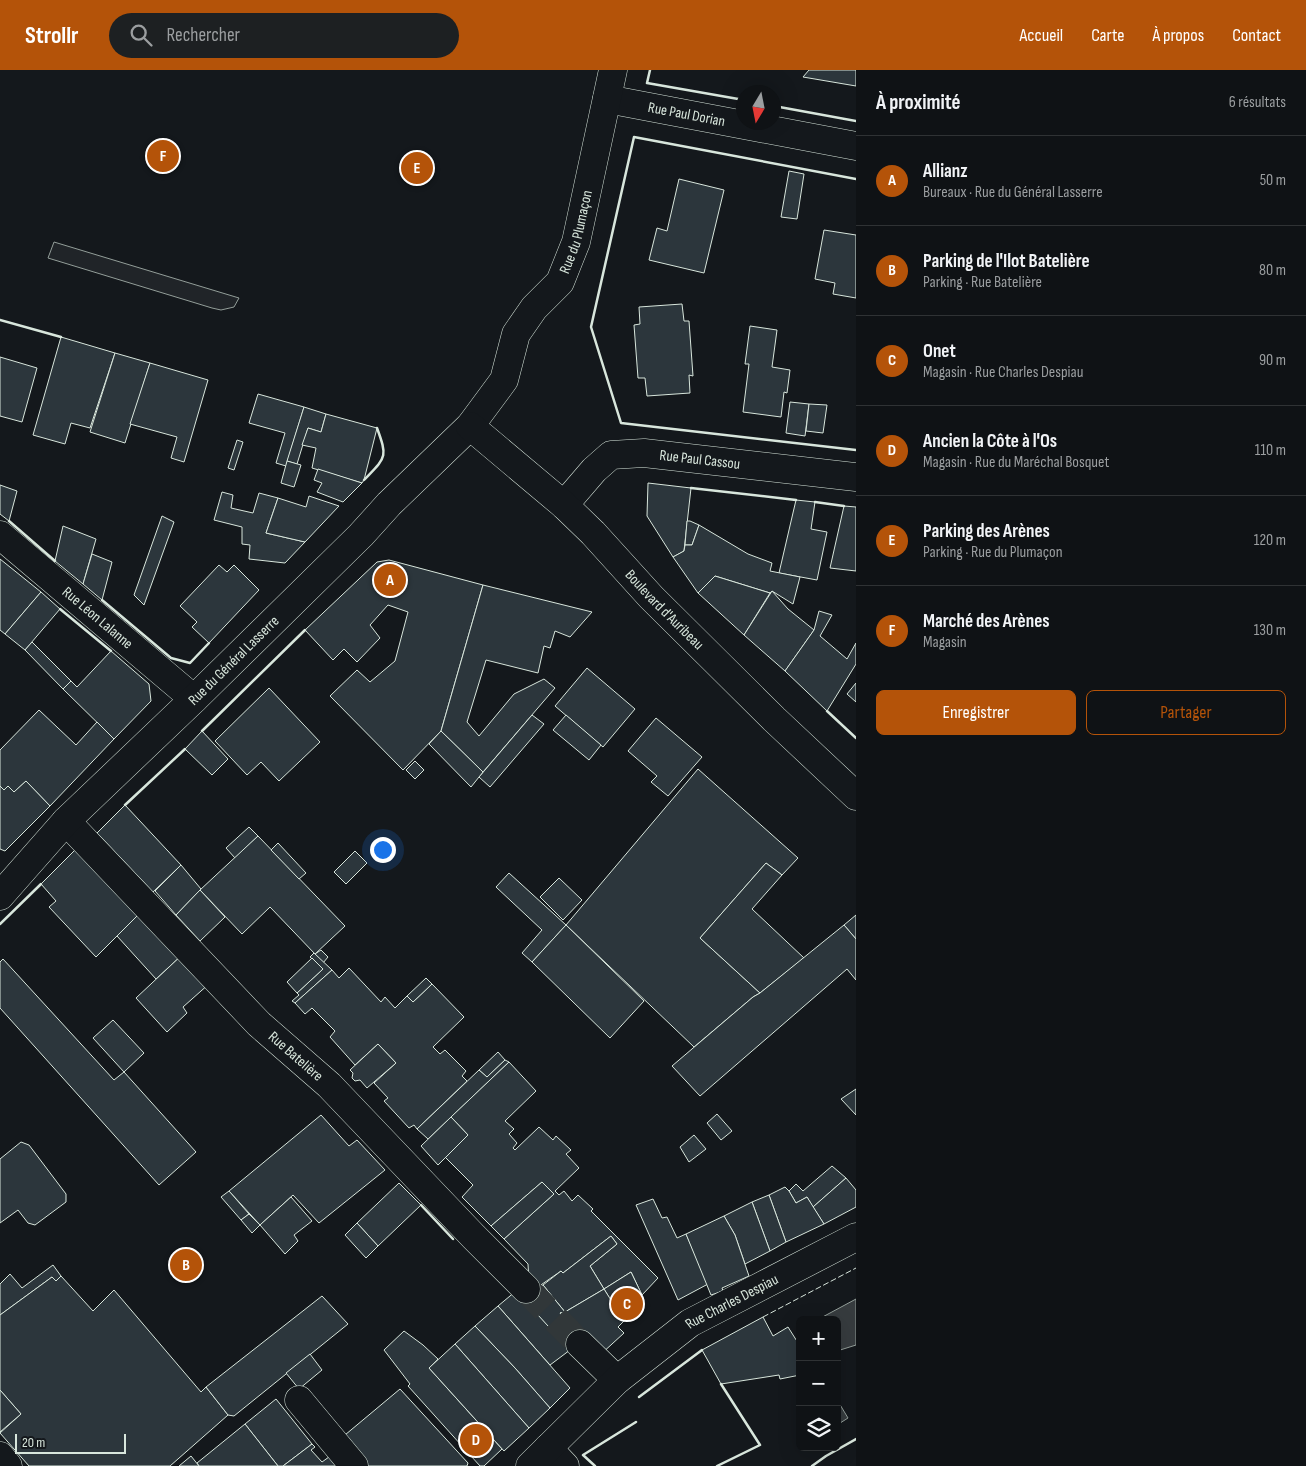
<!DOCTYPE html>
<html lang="fr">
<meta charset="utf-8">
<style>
body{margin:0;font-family:"Sofia Sans Condensed",sans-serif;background:#1d2022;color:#f1f3f6}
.controls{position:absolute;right:15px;bottom:15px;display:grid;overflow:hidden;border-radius:8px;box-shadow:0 5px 20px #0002}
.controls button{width:45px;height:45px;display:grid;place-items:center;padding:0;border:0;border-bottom:1px solid #2f3234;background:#0f1215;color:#f1f3f6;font:25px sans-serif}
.compass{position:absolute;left:736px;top:15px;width:45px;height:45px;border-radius:50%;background:#0f1215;box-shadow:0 5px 20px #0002;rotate:190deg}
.scale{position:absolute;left:15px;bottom:12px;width:111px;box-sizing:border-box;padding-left:5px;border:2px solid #d8e6dc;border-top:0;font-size:14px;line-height:18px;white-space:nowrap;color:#d8e6dc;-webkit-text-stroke:4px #14181c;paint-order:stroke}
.you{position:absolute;left:382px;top:779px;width:18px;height:18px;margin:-12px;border:4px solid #fff;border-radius:50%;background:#1a73e8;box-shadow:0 0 0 8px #1a73e833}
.badge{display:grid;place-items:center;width:32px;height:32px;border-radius:50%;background:#b45309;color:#fff;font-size:16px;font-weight:700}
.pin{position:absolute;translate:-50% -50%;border:2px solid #fff;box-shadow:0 1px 5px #0006}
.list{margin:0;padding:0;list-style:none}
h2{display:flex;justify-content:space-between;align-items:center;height:65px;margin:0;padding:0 20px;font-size:21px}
h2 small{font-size:16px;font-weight:400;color:#9b9ea0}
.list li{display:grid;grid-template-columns:32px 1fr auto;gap:15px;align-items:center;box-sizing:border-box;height:90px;padding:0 20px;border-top:1px solid #2f3234}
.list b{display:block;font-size:19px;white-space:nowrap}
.list p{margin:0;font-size:16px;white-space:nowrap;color:#9b9ea0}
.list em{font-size:16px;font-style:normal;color:#9b9ea0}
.actions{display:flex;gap:10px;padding:15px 20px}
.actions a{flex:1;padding:11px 0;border:1px solid #b45309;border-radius:8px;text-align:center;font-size:18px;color:#b45309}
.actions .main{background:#b45309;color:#fff}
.icon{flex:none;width:28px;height:28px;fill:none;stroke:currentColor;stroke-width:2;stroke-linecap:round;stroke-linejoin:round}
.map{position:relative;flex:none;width:856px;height:1396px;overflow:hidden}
header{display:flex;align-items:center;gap:30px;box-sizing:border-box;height:70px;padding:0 25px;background:#b45309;color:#fff}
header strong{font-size:24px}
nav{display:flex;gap:28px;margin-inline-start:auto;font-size:18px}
.search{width:350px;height:45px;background:#1d2022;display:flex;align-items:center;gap:12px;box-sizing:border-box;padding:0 18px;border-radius:28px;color:#9b9ea0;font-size:19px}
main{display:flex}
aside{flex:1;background:#0f1215}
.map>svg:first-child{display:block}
.green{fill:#202428;stroke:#939e99}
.water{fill:#363b3e;stroke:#939e99}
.building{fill:#2c363c;stroke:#d8e6dc}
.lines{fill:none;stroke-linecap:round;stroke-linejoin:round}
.minor-tunnel{stroke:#313739;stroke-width:28;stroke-dasharray:28 14;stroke-linecap:butt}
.minor-casing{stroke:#d8e6dc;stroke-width:29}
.major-casing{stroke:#d8e6dc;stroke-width:29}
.minor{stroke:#14181c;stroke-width:28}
.major{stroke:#14181c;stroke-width:28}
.fence{stroke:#d8e6dc;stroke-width:1;stroke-dasharray:6 2.5;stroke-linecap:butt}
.wall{stroke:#d8e6dc;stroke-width:2.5}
.labels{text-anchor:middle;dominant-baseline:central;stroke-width:4;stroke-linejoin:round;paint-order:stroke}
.street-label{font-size:15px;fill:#d8e6dc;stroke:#14181c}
</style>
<header>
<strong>Strollr</strong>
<div class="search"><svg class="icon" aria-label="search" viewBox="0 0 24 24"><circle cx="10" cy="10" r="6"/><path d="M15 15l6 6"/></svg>Rechercher</div>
<nav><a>Accueil</a><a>Carte</a><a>À propos</a><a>Contact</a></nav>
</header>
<main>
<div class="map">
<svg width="856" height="1396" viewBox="0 0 856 1396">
<rect width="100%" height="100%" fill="#14181c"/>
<!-- green -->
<polygon class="green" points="54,172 239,228 234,237 221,240 212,238 48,188"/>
<!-- water -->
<g class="water">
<polygon points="856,1229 856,1275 837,1281 837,1250 817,1250"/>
<polygon points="839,1333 848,1348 837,1355 837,1334"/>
</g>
<!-- building -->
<g class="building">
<polygon points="809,0 856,0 856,16 803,7"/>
<polygon points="789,101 804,104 797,149 781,147"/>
<polygon points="679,109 724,120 704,203 649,190 657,158 667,161"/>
<polygon points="824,160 856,165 856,228 833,224 835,213 815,209"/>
<polygon points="682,234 684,251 689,251 693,306 689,305 690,323 647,326 645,308 638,308 634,255 640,254 639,237"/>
<polygon points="750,256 777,260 772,297 790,300 787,323 784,322 781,347 743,342 749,294 745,294"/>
<polygon points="61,267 115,283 90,358 71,353 65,374 33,365"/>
<polygon points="115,283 150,293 125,373 90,362"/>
<polygon points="0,287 37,298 22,352 0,346"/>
<polygon points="150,293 208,310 184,392 171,388 177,367 130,354"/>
<polygon points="258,324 304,337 286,396 276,393 285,363 249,353"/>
<polygon points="790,332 809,334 805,366 786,363"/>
<polygon points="809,334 827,335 823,363 806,361"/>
<polygon points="304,337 326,344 321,362 308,358 297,394 287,391"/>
<polygon points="326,344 377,358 364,410 362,413 312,398 316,378 302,375 308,358 321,362"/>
<polygon points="237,370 243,372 234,400 228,398"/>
<polygon points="287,391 301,395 294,417 281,413"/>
<polygon points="318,399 362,413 343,432 317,422 322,413 314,410"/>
<polygon points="648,413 691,418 684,481 673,487 647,446"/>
<polygon points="0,415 17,421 9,451 0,444"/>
<polygon points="222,422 233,425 231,438 253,443 259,423 278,428 266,463 305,472 285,493 249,489 250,475 242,474 242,457 214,450"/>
<polygon points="309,426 339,436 305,472 266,463 278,428 306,437"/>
<polygon points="796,430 815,432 811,459 827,462 817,510 779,503"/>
<polygon points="844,436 856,437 856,501 830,498"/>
<polygon points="162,446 174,452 144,535 134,525"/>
<polygon points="687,451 690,451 699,455 692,475 685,475"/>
<polygon points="699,455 748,484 772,493 770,501 800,507 793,534 772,521 770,523 715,506 698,523 673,487 684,481 685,475 692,475"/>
<polygon points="63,456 96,469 83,514 55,491"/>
<polygon points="92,484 112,492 102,530 83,514"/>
<polygon points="0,489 41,522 5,564 0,560"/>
<polygon points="389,490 483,515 441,661 403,700 330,626 357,600 370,612 395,591 408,542 388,535 370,555 380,568 357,592 344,579 333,590 305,560 377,492"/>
<polygon points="219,495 227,502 234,495 259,520 209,573 192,557 197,552 180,536"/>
<polygon points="715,506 770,523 744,565 698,523"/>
<polygon points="483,515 592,542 570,567 555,561 550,578 544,576 538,603 486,590 467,652 479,666 514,624 544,609 555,618 483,702 441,661"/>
<polygon points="772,521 788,539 814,560 785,601 744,565"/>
<polygon points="41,522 60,539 25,580 5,564"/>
<polygon points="819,541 832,545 820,566 847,589 856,573 856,594 827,641 785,601 814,560"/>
<polygon points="32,572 71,611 63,619 25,580"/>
<polygon points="111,581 149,614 151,631 114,669 63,619 71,611 77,617"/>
<polygon points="587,598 635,639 603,677 555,636"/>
<polygon points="856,613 856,632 847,624"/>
<polygon points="269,618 320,672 279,711 261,692 247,705 215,671"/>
<polygon points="39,640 76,675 97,652 114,669 50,736 26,711 14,722 8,716 4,720 0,716 0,680"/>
<polygon points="532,645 544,654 490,717 479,707"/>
<polygon points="566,645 601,675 589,690 553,660"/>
<polygon points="656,648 702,687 668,726 651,712 657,706 628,681"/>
<polygon points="202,661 228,689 212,705 185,679"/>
<polygon points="441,661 483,702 471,717 429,674"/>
<polygon points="415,691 424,700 415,709 406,700"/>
<polygon points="698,699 798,788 782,805 766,793 700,868 760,923 753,927 694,977 566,855"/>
<polygon points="26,711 50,736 5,781 0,779 0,716 4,720 8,716 14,722"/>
<polygon points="125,735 181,795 153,822 97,763"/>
<polygon points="249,757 258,766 235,788 226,778"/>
<polygon points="258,766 345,856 315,884 270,837 242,864 200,820"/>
<polygon points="278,773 306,803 299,809 271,780"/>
<polygon points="80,775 142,841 96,887 49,837 56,831 41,814"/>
<polygon points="355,781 367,793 346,814 334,802"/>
<polygon points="766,793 782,805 752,839 804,888 760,923 700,868"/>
<polygon points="181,795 201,819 176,845 155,821"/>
<polygon points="509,803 566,855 532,892 522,883 542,860 496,817"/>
<polygon points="559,808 582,830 563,850 540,827"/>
<polygon points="200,820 225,847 200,871 176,845"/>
<polygon points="142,841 183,884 156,909 117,866"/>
<polygon points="856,845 856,869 844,855"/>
<polygon points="566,855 644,931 610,968 532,892"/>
<polygon points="844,855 856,869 856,910 847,899 700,1026 672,996 753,927 760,923"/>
<polygon points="321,880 328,887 323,893 315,884"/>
<polygon points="314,883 332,900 295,933 292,931 299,925 297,923 323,899 310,887"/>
<polygon points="183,884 210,913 183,937 187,943 167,962 136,928"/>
<polygon points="312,888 323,899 297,923 287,912"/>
<polygon points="3,889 114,1010 124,1002 196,1082 159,1115 0,938 0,892"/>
<polygon points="349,898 381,932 385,927 395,938 407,926 413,932 432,914 464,947 433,977 440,984 445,980 466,1001 462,1006 467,1011 417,1059 414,1055 409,1058 384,1031 388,1028 374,1013 396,993 378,974 355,995 330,967 335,961 312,938 305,944 295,933 332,900 339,908"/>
<polygon points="426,908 432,914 413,932 407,926"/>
<polygon points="113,950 144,983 124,1002 93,968"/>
<polygon points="378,974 396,993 367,1018 360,1010 355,1011 352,1008 353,1003 350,1000"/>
<polygon points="498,982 505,990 487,1007 479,1000"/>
<polygon points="505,990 509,992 428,1069 417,1059 479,1000 487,1007"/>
<polygon points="509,992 536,1021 505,1051 514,1059 509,1064 517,1073 513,1078 515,1080 539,1057 553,1070 556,1066 571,1080 566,1084 579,1098 555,1121 559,1125 564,1121 572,1131 578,1125 593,1139 591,1141 658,1208 642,1225 631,1202 604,1219 590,1196 617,1174 611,1166 563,1203 561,1201 535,1219 529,1212 528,1194 504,1169 554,1124 542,1112 491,1156 462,1127 473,1115 445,1087 468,1065 451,1047"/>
<polygon points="856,1019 856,1045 841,1029"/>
<polygon points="717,1044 732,1061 721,1070 707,1053"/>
<polygon points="321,1045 349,1076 357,1070 385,1100 319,1153 293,1125 260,1155 229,1121"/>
<polygon points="451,1047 468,1065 438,1095 421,1076"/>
<polygon points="694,1065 706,1079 689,1092 680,1077"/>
<polygon points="21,1072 29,1075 66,1124 66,1132 35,1155 28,1153 18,1140 0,1153 0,1089"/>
<polygon points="832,1096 846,1108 813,1137 807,1127 796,1133 789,1121 796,1114 803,1121"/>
<polygon points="846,1108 856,1120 856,1137 824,1154 813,1137"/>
<polygon points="542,1112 554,1124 504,1169 491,1156"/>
<polygon points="399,1113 421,1135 378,1176 357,1153"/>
<polygon points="785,1117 789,1121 796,1133 807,1127 824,1154 786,1172 769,1125"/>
<polygon points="229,1121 249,1144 241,1150 221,1127"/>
<polygon points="769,1125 786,1172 770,1181 752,1132"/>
<polygon points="291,1127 312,1151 294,1165 298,1171 285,1184 260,1155"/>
<polygon points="653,1129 662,1148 667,1147 677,1168 686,1164 708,1214 678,1230 636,1135"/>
<polygon points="752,1132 770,1181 745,1194 735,1165 724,1146"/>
<polygon points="249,1144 260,1155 252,1163 241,1150"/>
<polygon points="724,1146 735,1165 749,1206 722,1218 723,1221 711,1225 686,1164"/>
<polygon points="357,1153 378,1176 366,1188 345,1165"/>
<polygon points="611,1166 617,1174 590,1196 604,1219 565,1242 543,1215 561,1201 563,1203"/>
<polygon points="53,1195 61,1206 56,1211 52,1207 0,1245 0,1214 10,1204 22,1218"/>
<polygon points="631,1202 642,1225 635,1231 640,1235 624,1251 604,1219"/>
<polygon points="61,1206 93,1241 114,1220 201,1322 206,1317 228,1345 170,1396 29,1396 0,1363 21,1344 0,1320 0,1245 52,1207 56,1211"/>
<polygon points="543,1215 565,1242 560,1243 579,1266 570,1280 520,1226"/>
<polygon points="604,1219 624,1251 618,1257 624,1263 600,1285 579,1266 560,1243 565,1242"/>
<polygon points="516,1221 570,1280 550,1295 498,1236"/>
<polygon points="322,1226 348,1254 234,1346 228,1345 206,1317"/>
<polygon points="498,1236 570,1318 550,1338 515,1298 475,1256"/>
<polygon points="763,1247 773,1266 788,1257 800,1276 800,1305 780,1309 779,1305 721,1314 702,1280"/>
<polygon points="475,1256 515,1298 550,1338 529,1358 455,1274"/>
<polygon points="404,1261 423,1275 438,1289 429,1298 502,1379 484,1396 480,1396 408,1316 410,1314 384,1280"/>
<polygon points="455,1274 529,1358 504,1381 429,1298"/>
<polygon points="310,1284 322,1300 299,1319 286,1303"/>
<polygon points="400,1319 468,1393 467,1396 361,1396 339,1370"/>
<polygon points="0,1320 21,1344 0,1362"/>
<polygon points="276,1329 312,1374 283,1396 278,1396 245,1354"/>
<polygon points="245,1354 278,1396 199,1396 197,1393"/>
<polygon points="312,1374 315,1377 311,1380 322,1392 333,1384 342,1396 283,1396"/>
<polygon points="191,1386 199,1396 179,1396"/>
</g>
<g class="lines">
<!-- minor-tunnel -->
<polyline class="minor-tunnel" points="526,1219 580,1274"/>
<defs>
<g id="minor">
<path id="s1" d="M607,29L856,76"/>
<path id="s2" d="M564,435L594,400L611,385L644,383L856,407"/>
<path id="s3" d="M0,465L194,629"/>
<path id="s4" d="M66,751L259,954L329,1015L474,1167L526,1219"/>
<path id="s5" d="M0,826L66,751L194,629L361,465L389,434L470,356L504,310L516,264L534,238L560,212L576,172L613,0"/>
<polyline points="580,1274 617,1310"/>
<polyline points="299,1330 354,1396"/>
<polyline points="548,1378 565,1396"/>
<polyline points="0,1386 8,1396"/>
<path id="s6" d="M530,1396L617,1310L690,1253L856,1167"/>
</g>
<g id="major">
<path id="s7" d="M470,356L564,435L593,463L651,527L774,649L856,726"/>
</g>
</defs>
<!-- minor casing -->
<use href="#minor" class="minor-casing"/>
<!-- major casing -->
<use href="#major" class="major-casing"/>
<!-- minor -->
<use href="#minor" class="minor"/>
<!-- major -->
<use href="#major" class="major"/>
<!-- fence -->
<polyline class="fence" points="763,1247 856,1198"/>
<!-- wall -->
<g class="wall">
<polyline points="650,0 647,13 744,30"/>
<polyline points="774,36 856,51"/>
<polyline points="856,109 634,67 591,257 621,353 856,380"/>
<polyline points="0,250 61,267"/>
<path d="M364,410C386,387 388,388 377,358"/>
<polyline points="691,418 796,430"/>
<polyline points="815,432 844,436"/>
<polyline points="9,451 55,491"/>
<polyline points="102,530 171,588 190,593 209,573"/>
<polyline points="60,539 111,581"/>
<polyline points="827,641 856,668"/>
<polyline points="202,661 305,560"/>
<polyline points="125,735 185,679"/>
<polyline points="0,854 41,814"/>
<polyline points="421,1135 453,1169"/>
<polyline points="639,1327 702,1280"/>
<polyline points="595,1396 583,1385 636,1352"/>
<polyline points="717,1396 760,1375 721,1314"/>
<polyline points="812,1396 826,1386 856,1369"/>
</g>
</g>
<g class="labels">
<!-- street labels -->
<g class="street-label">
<text stroke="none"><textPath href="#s1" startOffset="81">Rue Paul Dorian</textPath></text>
<text stroke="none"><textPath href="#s5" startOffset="891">Rue du Plumaçon</textPath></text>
<text stroke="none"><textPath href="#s2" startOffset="158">Rue Paul Cassou</textPath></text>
<text stroke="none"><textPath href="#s7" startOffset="268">Boulevard d'Auribeau</textPath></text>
<text stroke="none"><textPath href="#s3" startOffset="128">Rue Léon Lalanne</textPath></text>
<text stroke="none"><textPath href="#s5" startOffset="332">Rue du Général Lasserre</textPath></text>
<text stroke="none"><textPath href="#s4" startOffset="329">Rue Batelière</textPath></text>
<text stroke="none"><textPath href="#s6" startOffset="262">Rue Charles Despiau</textPath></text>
</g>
</g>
</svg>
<div class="controls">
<button>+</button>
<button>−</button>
<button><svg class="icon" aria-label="layers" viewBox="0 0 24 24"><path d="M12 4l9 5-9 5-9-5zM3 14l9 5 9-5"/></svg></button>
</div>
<svg class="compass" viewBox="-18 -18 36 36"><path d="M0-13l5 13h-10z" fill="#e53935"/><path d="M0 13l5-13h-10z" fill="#9b9ea0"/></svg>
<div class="scale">20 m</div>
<div class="you"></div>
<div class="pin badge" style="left:390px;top:510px">A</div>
<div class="pin badge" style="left:186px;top:1195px">B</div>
<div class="pin badge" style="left:627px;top:1234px">C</div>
<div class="pin badge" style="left:476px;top:1370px">D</div>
<div class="pin badge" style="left:417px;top:98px">E</div>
<div class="pin badge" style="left:163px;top:86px">F</div>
</div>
<aside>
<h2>À proximité<small>6 résultats</small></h2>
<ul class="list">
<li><span class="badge">A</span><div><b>Allianz</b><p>Bureaux · Rue du Général Lasserre</p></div><em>50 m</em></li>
<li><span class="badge">B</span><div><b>Parking de l'Ilot Batelière</b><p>Parking · Rue Batelière</p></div><em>80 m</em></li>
<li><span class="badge">C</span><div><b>Onet</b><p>Magasin · Rue Charles Despiau</p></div><em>90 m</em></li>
<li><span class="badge">D</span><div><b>Ancien la Côte à l'Os</b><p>Magasin · Rue du Maréchal Bosquet</p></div><em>110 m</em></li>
<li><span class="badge">E</span><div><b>Parking des Arènes</b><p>Parking · Rue du Plumaçon</p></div><em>120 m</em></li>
<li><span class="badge">F</span><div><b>Marché des Arènes</b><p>Magasin</p></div><em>130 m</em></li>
</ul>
<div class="actions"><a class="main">Enregistrer</a><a>Partager</a></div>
</aside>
</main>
